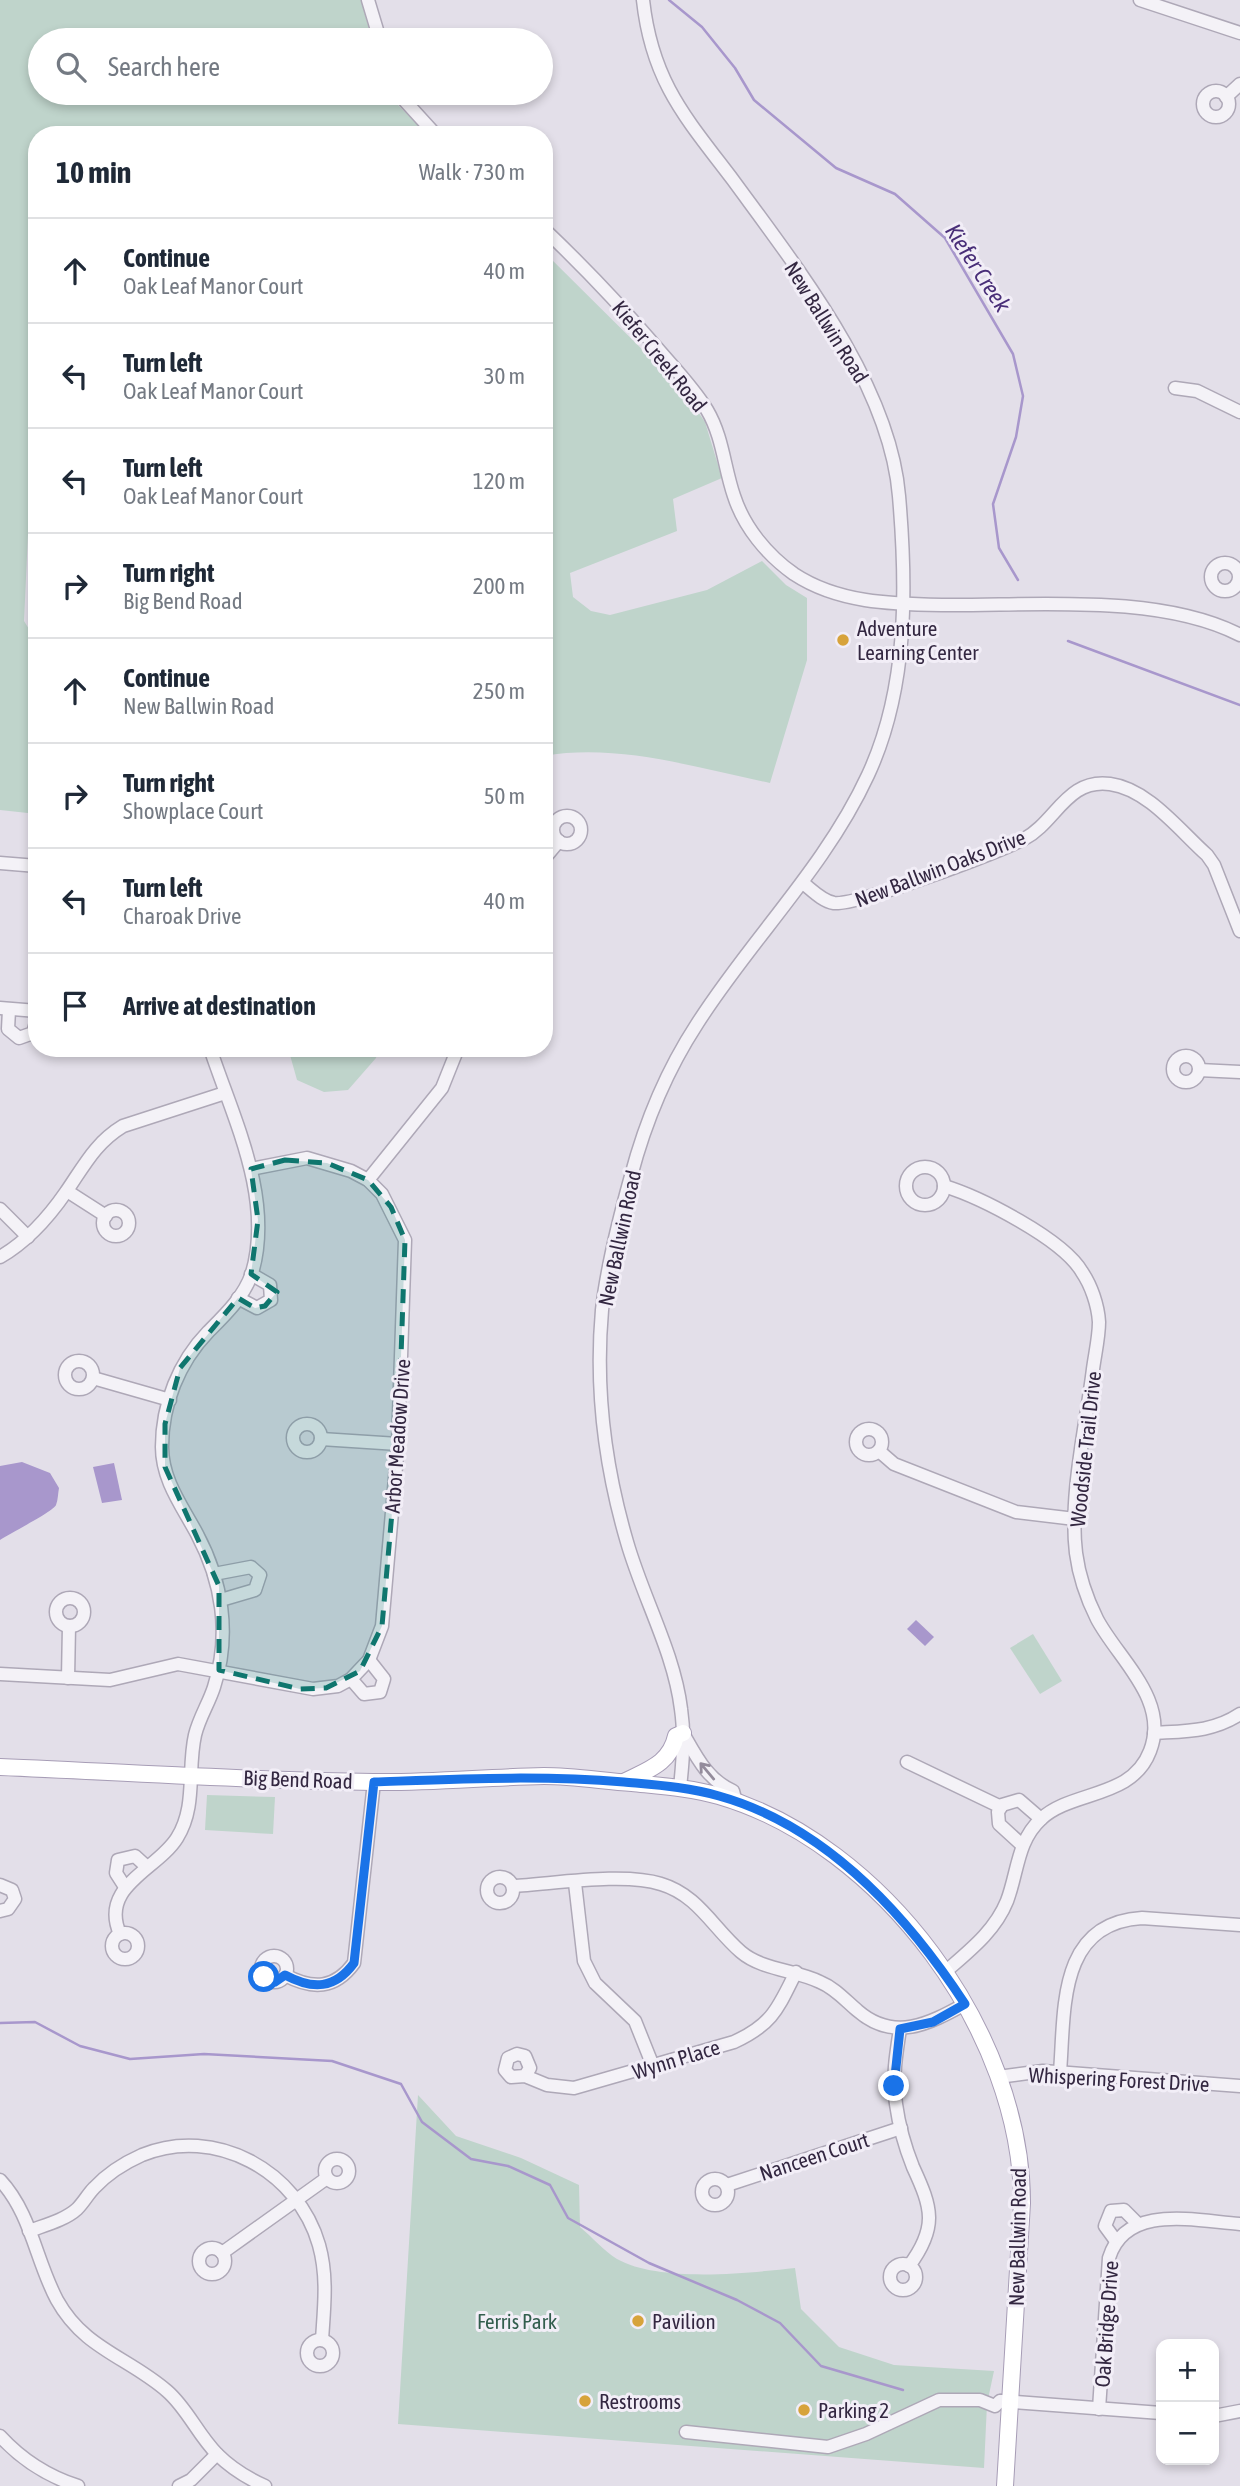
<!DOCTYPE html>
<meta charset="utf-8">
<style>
body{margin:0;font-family:"Asap Condensed",sans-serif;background:#f2f2f3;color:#1f2937}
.controls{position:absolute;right:21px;bottom:21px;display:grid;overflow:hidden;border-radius:14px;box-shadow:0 4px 10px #0003}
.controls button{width:63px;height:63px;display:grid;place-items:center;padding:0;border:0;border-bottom:2px solid #e0e1e3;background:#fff;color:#1f2937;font:35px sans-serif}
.stop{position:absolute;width:21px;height:21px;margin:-16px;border:5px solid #1a73e8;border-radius:50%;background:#fff}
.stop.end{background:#1a73e8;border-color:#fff;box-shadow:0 2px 7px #0008}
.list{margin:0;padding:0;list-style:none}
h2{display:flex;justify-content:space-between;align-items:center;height:91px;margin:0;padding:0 28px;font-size:30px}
h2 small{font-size:23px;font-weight:400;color:#747a83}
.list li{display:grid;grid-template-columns:46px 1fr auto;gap:21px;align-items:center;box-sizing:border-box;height:105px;padding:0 28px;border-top:2px solid #e0e1e3}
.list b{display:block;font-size:26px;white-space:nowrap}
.list p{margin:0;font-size:23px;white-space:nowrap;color:#747a83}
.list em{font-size:23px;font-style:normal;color:#747a83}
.icon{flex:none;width:38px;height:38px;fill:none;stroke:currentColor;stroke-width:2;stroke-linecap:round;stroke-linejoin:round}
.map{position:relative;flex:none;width:1240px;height:2486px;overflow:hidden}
.search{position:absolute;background:#fff;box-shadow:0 4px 10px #0003;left:28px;top:28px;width:525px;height:77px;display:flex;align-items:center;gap:18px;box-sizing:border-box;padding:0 24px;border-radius:38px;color:#747a83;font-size:26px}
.panel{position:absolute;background:#fff;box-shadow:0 4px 10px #0003;left:28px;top:126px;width:525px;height:931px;border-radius:28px}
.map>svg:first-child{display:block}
.green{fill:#bfd4cb}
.water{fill:#a897cc}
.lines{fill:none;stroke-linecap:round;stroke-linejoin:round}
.stream{stroke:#a897cc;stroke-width:2.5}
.minor-casing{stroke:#aea8b7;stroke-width:15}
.major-casing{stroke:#a79db6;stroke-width:18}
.minor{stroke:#f4f2f7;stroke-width:12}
.major{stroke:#fff;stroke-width:16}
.oneway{stroke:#948c9c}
.route{stroke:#1a73e8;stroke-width:9}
.marked{fill:#0f766e;fill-opacity:0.2;stroke:#0f766e;stroke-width:5;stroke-dasharray:14 9;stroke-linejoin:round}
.poi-dot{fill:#d7a33b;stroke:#f2eef7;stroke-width:2.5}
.labels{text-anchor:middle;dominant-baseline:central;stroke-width:6;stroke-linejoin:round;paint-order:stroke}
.street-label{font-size:21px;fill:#332741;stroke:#f2eef7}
.poi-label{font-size:21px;fill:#332741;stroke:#f2eef7;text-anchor:start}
.park-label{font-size:21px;fill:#335e4e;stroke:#f2eef7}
.water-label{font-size:23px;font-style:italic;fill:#492e78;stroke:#f2eef7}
</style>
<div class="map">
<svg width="1240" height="2486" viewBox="0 0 1240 2486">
<rect width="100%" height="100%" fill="#e3dfe9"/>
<!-- green -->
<g class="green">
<polygon points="0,0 361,0 372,40 40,40 40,93 390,93 395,102 428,135 37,135 37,534 28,534 24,621 37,642 37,814 0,810"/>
<path d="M544,252L683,390L705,422L722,478L673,499L677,531L570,573L573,597L591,611L610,615L707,590L762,561L786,585L807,598V660L770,783C697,768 619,743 544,756Z"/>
<polygon points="288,1048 379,1048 376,1058 348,1090 324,1092 297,1080"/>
<polygon points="1033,1634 1062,1681 1040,1694 1010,1648"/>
<polygon points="207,1795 275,1797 273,1834 205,1830"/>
<path d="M418,2095L456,2136L521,2158L579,2185L580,2227C592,2237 604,2251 617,2259C660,2283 748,2273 795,2268L801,2309L839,2347L894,2365L994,2371L987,2404L984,2468L398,2424Z"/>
</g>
<!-- water -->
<g class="water">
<path d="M22,1462L50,1473L59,1488C58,1493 58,1500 56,1505C54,1511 9,1534 0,1540V1466Z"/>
<polygon points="114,1463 122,1500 102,1503 93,1467"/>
<polygon points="916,1620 934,1637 925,1646 907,1629"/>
</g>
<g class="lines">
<!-- stream -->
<g class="stream">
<polyline points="669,0 702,27 735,68 754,100 836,168 895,194 945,238 1013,354 1023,396 1016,437 993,504 999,548 1018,580"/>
<polyline points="1068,641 1240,705"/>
<polyline points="0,2023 35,2022 80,2046 130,2059 204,2054 332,2061 401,2084 422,2122 471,2159 508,2166 550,2185 568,2218 649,2263 737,2300 780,2323 821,2366 903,2390"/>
</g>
<defs>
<g id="minor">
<polyline points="368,0 380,40"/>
<path d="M643,0C652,82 686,118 733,180C798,269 890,385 899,496C907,588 908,689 868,775C825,868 751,939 697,1024C667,1070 645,1123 631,1176C619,1219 607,1266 602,1310C595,1388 605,1467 627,1542C643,1598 674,1652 681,1709C685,1736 683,1761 680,1787"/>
<polyline points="1140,0 1240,33"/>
<circle cx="1216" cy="104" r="13"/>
<polyline points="401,93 405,101 436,135"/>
<polyline points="1226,97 1240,84"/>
<path d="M544,229C584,267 621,306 657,348C674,368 693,387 707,410C723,437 724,467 734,496C744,527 767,555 794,574C838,603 891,604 942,605C1033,606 1158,593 1240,635"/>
<polyline points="1175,388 1197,391 1240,412"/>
<circle cx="1225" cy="577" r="14"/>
<circle cx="567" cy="830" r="14"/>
<polyline points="544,859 559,841"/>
<polyline points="0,863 37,866"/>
<path d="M803,883C812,890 822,901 834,903C857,906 998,852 1024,839C1056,822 1067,778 1110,784C1148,789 1179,830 1207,855L1214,865L1240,931"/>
<polyline points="0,1008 37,1011"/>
<polyline points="9,1010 8,1029 19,1038 33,1033 37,1019"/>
<circle cx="1186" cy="1069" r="13"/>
<polyline points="1199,1070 1240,1072"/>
<circle cx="925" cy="1186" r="19"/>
<polyline points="368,1180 442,1088 458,1048"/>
<path d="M944,1186C980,1197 1063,1239 1082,1272C1091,1285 1098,1305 1099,1322C1099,1337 1095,1354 1093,1369C1086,1426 1069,1496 1076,1553C1079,1576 1087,1599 1097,1619C1118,1659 1170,1700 1150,1751C1132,1799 1072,1790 1041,1819C1017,1841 1018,1872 1007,1901C995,1931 969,1951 945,1972"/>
<polyline points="67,1191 106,1216"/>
<polyline points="0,1209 28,1237"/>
<circle cx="116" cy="1223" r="13"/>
<path d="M0,1257C28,1241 48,1218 66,1192C84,1166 95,1143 123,1126L225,1093"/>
<polyline points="238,1298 257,1308 271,1300 270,1285 251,1274"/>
<circle cx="79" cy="1375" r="14"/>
<polyline points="93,1378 170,1400"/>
<circle cx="307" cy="1438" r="14"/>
<circle cx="869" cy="1442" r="13"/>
<polyline points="321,1439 398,1444"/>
<polyline points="879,1451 894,1464 1016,1512 1075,1519"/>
<polyline points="214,1574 251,1567 260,1575 255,1590 221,1600"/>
<circle cx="70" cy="1612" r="14"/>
<polyline points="0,1674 110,1680 178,1664 313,1689 338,1686 351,1679 369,1660 382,1626 398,1444 405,1240 382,1194 368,1180 351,1171 307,1158 251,1169"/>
<polyline points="68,1678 69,1626"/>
<polyline points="351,1679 364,1694 380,1692 384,1679 369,1660"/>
<path d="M1154,1733C1186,1731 1213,1732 1240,1714"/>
<path d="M684,1735C697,1758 708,1780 733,1791L736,1802"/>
<polyline points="907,1762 1001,1807"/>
<polyline points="1022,1845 999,1824 998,1812 1002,1805 1019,1800 1041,1819"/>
<circle cx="500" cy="1890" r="13"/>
<polyline points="575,1883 584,1961 595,1983 635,2021 653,2066"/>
<polyline points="0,1885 12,1890 15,1899 8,1909 0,1911"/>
<path d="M513,1886C553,1884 624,1872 661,1884C698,1895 713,1928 741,1952C762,1970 796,1970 820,1982C835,1988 846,2001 858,2011C894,2042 929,2024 965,2004"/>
<polyline points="125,1887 116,1873 118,1860 135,1856 147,1867"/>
<circle cx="125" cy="1946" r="13"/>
<path d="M120,1934C99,1886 157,1870 177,1838C197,1806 187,1770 195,1735C199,1718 209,1703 214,1687C231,1634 222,1581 197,1534C182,1506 162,1480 162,1447C162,1404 179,1362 208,1332C225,1315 244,1297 252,1273C274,1198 233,1118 210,1048"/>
<circle cx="274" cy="1969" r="13"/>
<path d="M285,1975C313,1990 335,1989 354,1963L374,1782"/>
<path d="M900,2029C896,2054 892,2079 896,2104C899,2126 905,2147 913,2167C932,2208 938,2227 909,2266"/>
<path d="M1060,2072C1065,2011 1057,1923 1142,1918L1240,1925"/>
<path d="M525,2076L530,2068L525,2056L517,2054L508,2058L505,2070L511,2077L525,2076L547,2085L574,2088L734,2042C773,2024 778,2008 796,1972"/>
<polyline points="998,2077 1043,2071 1240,2086"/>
<circle cx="337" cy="2171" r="12"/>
<circle cx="715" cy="2192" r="13"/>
<path d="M0,2180C31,2213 36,2261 57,2300C84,2349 128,2357 167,2391C187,2408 198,2435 217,2454C231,2468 247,2478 265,2486"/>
<polyline points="727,2185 901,2128"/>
<path d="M29,2231C45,2225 65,2220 77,2209C84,2202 88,2194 94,2188C107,2174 124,2163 142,2155C215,2125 298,2171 319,2245C328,2277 324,2308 322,2340"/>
<polyline points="1116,2241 1105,2226 1111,2211 1124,2210 1138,2224"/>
<circle cx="212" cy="2261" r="13"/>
<polyline points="222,2253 327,2178"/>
<circle cx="903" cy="2277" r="13"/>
<circle cx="320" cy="2353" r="13"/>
<polyline points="1001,2401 1161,2413"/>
<path d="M1099,2409L1109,2258C1126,2203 1196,2221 1240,2224"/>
<polyline points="1214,2416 1240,2411"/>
<polyline points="686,2432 828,2447 866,2434 939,2400 980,2400 995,2406 1000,2401"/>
<path d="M0,2436C22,2460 47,2476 78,2486"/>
<polyline points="179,2486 191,2480 217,2454"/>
</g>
<g id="major">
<path d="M0,1767C124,1772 249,1781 373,1782C430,1783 487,1777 544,1776C573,1776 603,1781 632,1783C661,1786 691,1788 719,1796C883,1844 1022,2033 1022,2203L1005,2486"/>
<path d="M624,1782C647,1770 670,1764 676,1736L683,1733"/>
</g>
</defs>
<!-- minor casing -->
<use href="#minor" class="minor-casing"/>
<!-- major casing -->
<use href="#major" class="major-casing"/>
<!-- minor -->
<use href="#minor" class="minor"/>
<!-- major -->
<use href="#major" class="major"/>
</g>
<!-- one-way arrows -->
<defs><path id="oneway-shaft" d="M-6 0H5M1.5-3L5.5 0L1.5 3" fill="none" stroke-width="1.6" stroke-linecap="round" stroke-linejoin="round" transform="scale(1.75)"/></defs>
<use class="oneway" href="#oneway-shaft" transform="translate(707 1771) rotate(-130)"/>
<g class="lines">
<!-- route -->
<path class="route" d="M264,1977L275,1982L285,1975C313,1990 335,1989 354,1963L374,1782C459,1779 539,1775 624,1782C656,1785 688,1787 719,1796C826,1826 906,1914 965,2004L933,2022L900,2029L894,2086"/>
</g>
<!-- marked area -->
<path class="marked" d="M285,1160L327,1163L368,1180L391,1207L405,1240L398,1444L382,1626L360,1671L326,1688L300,1689L219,1670V1586L165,1467V1424L180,1368L238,1298L255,1308L265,1306L277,1292L251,1274L258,1220L251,1169Z"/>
<!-- markers -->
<g class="poi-dot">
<circle cx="843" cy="640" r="7"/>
<circle cx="638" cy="2321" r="7"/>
<circle cx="585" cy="2401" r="7"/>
<circle cx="804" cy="2410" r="7"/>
</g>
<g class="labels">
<!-- street labels -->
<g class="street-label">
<text transform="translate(827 322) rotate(58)">New Ballwin Road</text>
<text transform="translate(660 356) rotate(51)">Kiefer Creek Road</text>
<text transform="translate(940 868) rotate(-21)">New Ballwin Oaks Drive</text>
<text transform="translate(619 1238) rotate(-78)">New Ballwin Road</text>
<text transform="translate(397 1436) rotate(-86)">Arbor Meadow Drive</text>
<text transform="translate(1085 1449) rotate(-84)">Woodside Trail Drive</text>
<text transform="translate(298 1779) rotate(2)">Big Bend Road</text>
<text transform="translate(676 2059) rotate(-17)">Wynn Place</text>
<text transform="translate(1119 2079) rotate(3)">Whispering Forest Drive</text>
<text transform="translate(814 2156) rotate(-18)">Nanceen Court</text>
<text transform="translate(1017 2237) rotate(-89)">New Ballwin Road</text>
<text transform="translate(1106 2324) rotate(-86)">Oak Bridge Drive</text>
</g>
<!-- poi labels -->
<g class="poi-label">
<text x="857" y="628">Adventure<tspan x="857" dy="24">Learning Center</tspan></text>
<text x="652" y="2321">Pavilion</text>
<text x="599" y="2401">Restrooms</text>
<text x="818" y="2410">Parking 2</text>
</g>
<!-- park labels -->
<g class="park-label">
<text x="517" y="2321">Ferris Park</text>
</g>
<!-- water labels -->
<g class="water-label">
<text transform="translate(978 268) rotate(57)">Kiefer Creek</text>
</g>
</g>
</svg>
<div class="controls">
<button>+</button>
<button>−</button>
</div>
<div class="stop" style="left:264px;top:1977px"></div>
<div class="stop end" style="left:894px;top:2086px"></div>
<div class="search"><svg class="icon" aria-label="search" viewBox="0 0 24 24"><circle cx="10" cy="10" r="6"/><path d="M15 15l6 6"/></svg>Search here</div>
<section class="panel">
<h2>10 min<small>Walk · 730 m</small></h2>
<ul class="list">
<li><svg class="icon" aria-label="ahead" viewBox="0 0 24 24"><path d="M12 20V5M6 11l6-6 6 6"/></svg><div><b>Continue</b><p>Oak Leaf Manor Court</p></div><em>40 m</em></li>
<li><svg class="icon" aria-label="left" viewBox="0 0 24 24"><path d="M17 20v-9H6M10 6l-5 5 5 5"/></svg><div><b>Turn left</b><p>Oak Leaf Manor Court</p></div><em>30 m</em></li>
<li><svg class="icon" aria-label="left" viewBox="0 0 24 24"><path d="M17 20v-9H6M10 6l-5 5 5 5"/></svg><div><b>Turn left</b><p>Oak Leaf Manor Court</p></div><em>120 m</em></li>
<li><svg class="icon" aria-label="right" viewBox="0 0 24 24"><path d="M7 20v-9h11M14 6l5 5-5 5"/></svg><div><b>Turn right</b><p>Big Bend Road</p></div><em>200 m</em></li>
<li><svg class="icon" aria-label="ahead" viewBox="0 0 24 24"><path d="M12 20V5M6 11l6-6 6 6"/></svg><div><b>Continue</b><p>New Ballwin Road</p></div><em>250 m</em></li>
<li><svg class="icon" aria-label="right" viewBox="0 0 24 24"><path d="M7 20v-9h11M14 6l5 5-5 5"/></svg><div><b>Turn right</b><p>Showplace Court</p></div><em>50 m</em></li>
<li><svg class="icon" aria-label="left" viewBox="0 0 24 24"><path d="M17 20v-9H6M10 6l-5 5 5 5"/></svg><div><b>Turn left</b><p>Charoak Drive</p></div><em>40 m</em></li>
<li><svg class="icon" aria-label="arrive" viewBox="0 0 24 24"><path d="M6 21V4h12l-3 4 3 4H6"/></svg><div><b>Arrive at destination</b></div></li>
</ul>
</section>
</div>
